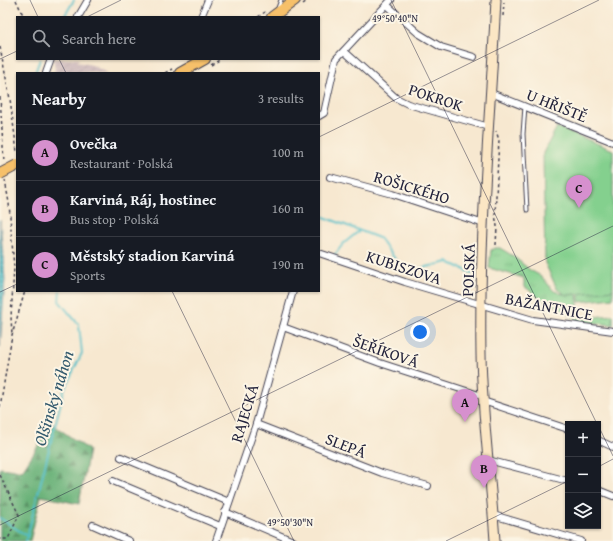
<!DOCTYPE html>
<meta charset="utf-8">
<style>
body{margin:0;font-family:"Gentium Book Plus",serif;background:#242831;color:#f1f3f6}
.controls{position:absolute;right:12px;bottom:12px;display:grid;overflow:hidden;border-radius:0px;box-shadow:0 1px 3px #0004}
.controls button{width:36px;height:36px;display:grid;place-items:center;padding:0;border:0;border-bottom:1px solid #363941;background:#171b24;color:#f1f3f6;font:20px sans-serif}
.you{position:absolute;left:420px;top:332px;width:14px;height:14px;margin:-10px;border:3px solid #fff;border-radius:50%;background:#1a73e8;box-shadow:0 0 0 6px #1a73e833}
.badge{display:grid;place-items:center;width:26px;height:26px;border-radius:50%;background:#d690ce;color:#111;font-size:13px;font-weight:700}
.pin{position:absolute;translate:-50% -33px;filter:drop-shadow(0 1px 2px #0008)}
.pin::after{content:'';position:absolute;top:21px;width:14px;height:12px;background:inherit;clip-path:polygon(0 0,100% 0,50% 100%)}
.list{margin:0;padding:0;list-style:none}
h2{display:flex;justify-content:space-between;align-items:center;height:52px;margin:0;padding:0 16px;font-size:17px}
h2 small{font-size:13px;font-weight:400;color:#9ea1a6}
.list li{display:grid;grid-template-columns:26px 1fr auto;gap:12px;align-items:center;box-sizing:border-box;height:56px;padding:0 16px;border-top:1px solid #363941}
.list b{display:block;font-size:15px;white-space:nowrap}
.list p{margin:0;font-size:13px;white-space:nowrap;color:#9ea1a6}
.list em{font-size:13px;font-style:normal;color:#9ea1a6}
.icon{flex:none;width:22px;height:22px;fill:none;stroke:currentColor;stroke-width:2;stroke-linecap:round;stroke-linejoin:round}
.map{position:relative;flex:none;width:613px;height:541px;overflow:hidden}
.search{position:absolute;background:#171b24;box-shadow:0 1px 3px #0004;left:16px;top:16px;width:304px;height:44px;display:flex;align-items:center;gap:10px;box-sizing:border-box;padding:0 14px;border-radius:0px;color:#9ea1a6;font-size:15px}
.panel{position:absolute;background:#171b24;box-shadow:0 1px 3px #0004;left:16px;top:72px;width:304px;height:220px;border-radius:0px}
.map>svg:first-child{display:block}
.industrial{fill:url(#industrial-furrows)}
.grass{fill:url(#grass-tufts);stroke:#537964}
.forest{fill:url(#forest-firs);stroke:#466a5a}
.garden{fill:#84d08e;stroke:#537964}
.water{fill:url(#water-rules);stroke:#3a7082}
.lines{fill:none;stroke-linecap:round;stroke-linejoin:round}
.stream{stroke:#51bfc9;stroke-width:2}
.lane-casing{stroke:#424051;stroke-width:5}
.street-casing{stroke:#424051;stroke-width:8}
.secondary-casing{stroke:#424051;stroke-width:11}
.primary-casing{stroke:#424051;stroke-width:12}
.path{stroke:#424051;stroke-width:1.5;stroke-dasharray:3 3;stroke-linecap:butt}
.lane{stroke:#fff;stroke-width:3}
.street{stroke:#fff;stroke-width:6}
.secondary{stroke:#fbe6c4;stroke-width:9}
.primary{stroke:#f6c06b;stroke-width:10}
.primary-bridge-casing{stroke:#424051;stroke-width:12;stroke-linecap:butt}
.primary-bridge{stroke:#f6c06b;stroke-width:10}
.ticks{fill:none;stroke:#22223b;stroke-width:1;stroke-opacity:0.45}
.labels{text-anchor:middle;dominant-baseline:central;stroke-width:4;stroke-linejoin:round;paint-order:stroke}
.street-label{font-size:16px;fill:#22223b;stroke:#fcf5e5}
.water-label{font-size:17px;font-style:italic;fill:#32596d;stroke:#fcf5e5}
.ticks-label{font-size:10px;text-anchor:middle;fill:#22223b;stroke:#fcf5e5;stroke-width:4;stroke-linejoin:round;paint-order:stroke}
</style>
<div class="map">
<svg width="613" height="541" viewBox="0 0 613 541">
<defs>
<pattern id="industrial-furrows" width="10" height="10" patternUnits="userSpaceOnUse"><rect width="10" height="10" fill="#d2bfc0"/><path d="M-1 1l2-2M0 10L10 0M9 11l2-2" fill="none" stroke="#b4a4a6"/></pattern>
<pattern id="grass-tufts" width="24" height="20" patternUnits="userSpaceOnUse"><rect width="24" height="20" fill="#84d08e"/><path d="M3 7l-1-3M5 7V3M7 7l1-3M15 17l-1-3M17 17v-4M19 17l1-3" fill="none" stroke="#72b27b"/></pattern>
<pattern id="forest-firs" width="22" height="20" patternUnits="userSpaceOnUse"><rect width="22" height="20" fill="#6bb279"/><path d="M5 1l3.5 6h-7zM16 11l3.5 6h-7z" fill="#589064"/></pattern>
<pattern id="water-rules" width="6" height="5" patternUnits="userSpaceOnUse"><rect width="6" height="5" fill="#51bfc9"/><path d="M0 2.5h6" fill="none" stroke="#439ba4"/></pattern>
</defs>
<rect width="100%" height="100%" fill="#fcf5e5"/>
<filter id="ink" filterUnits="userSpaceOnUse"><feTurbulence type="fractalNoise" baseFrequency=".025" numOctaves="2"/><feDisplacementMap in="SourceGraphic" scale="8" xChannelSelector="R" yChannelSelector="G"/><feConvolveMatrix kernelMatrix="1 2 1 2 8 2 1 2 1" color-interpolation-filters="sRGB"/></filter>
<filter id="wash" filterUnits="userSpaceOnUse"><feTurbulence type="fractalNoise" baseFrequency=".012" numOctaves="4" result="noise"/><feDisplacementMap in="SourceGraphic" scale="16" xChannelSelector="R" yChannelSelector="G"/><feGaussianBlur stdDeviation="0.9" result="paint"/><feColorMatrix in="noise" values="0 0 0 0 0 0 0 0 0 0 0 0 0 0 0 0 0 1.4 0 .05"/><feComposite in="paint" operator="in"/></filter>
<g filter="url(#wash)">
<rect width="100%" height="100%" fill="#f7e8d0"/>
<!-- industrial -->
<polygon class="industrial" points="53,59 79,59 77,62 92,65 107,73 54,73 55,69"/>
<!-- grass -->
<g class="grass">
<polygon points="495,248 500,248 513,256 530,270 541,276 554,291 563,294 577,294 579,316 582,316 583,318 613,315 613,325 579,321 548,301 542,300 524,286 524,278 489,268 491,250"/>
<polygon points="613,290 613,298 579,302 579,293"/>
</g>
<!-- forest -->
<polygon class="forest" points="52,424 89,450 79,504 41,496 30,541 0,541 0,468 22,471"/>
<!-- garden -->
<polygon class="garden" points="557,127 613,150 613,290 566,295 557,289 545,263 543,153"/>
<!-- water -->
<polygon class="water" points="0,220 5,279 0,347"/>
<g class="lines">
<!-- stream -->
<g class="stream">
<polyline points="64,17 74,0"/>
<polyline points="35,73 40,59"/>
<polyline points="319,215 379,238 405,272 448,262 474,274"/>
<polyline points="334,256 343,244 359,231"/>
<polyline points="0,518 27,536"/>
<polyline points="26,541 64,390 82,353 79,325 59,301 60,291"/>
</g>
</g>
</g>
<g filter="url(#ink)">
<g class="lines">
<defs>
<g id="lane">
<polyline points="278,8 281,0"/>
<polyline points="525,106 523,134 527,210"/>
</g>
<g id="street">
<polyline points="387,5 418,33 441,47 474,57"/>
<polyline points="78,17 88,0"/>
<polyline points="201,17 208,0"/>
<polyline points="344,51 396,98 408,104 489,127"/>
<polyline points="46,73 51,59"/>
<polyline points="491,93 613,142"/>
<polyline points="319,116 324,113 336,59 391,0"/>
<polyline points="330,177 393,194 484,224"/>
<polyline points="319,253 405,282 533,320 613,331"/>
<polyline points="283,327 380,363 482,396"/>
<polyline points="483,401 568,429"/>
<polyline points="256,424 382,473 428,486"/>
<polyline points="598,440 613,447"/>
<polyline points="121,457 229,502"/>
<polyline points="488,460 568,481"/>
<polyline points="113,481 220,526"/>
<polyline points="598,490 613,496"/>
<polyline points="225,512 293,541"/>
<polyline points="493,515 581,541"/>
<polyline points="93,525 129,541"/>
<polyline points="216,541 256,424 293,291"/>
</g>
<path id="secondary" d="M495,541C491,479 482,416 481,354C479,236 490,118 496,0"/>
<g id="primary">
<polyline points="272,17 295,0"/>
<polyline points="180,73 205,59"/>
</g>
</defs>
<!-- lane casing -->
<use href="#lane" class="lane-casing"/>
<!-- street casing -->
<use href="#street" class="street-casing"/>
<!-- secondary casing -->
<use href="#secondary" class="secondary-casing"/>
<!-- primary casing -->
<use href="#primary" class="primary-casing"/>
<!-- path -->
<g class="path">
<polyline points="16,0 24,17"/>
<polyline points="303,4 308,0"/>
<polyline points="503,16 504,2"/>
<polyline points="258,17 265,12"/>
<polyline points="0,47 10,99 17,152"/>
<polyline points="211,65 221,59"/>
<polyline points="165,73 172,69"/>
<polyline points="0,97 4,162"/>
<polyline points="5,180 9,203 14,268 11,317 12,335"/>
<polyline points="496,245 497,226 495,215 499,140 496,131"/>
<polyline points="0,407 12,335 25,291"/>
<polyline points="0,475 19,515 8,539 0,539"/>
</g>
<!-- lane -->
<use href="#lane" class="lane"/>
<!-- street -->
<use href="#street" class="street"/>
<!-- secondary -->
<use href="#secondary" class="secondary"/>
<!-- primary -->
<use href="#primary" class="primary"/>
<defs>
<polyline id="primary-bridge" points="0,174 17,165"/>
</defs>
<!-- primary-bridge casing -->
<use href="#primary-bridge" class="primary-bridge-casing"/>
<!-- primary-bridge -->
<use href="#primary-bridge" class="primary-bridge"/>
</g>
</g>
<!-- ticks -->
<path class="ticks" d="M30,0L38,17M391,0L597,424M87,17L121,0M0,59L17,51M59,59L66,73M319,137L599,0M172,291L294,541M0,292L17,284M598,425L613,456M598,467L613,459M0,525L613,226M446,541L568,481"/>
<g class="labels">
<!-- street labels -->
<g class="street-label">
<text transform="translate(436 97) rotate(18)">POKROK</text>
<text transform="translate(557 105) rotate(22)">U HŘIŠTĚ</text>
<text transform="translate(412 187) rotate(17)">ROŠICKÉHO</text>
<text transform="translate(404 267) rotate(18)">KUBISZOVA</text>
<text transform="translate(468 270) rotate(-88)">POLSKÁ</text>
<text transform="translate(549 306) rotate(11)">BAŽANTNICE</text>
<text transform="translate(386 351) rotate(19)">ŠEŘÍKOVÁ</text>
<text transform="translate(244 413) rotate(-73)">RAJECKÁ</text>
<text transform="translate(346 445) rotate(21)">SLEPÁ</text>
</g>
<!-- water labels -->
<g class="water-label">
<text transform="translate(53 398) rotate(-73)">Olšinský náhon</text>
</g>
</g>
<g class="ticks-label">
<text x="395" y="22">49°50'40"N</text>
<text x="290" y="526">49°50'30"N</text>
</g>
</svg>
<div class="controls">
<button>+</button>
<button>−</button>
<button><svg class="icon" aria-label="layers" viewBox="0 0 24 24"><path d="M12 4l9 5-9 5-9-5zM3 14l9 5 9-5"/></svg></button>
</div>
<div class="you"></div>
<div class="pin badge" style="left:465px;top:422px">A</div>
<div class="pin badge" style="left:484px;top:488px">B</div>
<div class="pin badge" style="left:579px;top:208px">C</div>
<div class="search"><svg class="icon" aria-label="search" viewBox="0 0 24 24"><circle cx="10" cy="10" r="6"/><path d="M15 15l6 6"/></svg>Search here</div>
<section class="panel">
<h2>Nearby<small>3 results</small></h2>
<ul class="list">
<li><span class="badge">A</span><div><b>Ovečka</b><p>Restaurant · Polská</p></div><em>100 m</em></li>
<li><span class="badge">B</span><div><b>Karviná, Ráj, hostinec</b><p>Bus stop · Polská</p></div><em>160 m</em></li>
<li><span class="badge">C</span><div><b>Městský stadion Karviná</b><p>Sports</p></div><em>190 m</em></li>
</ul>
</section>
</div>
